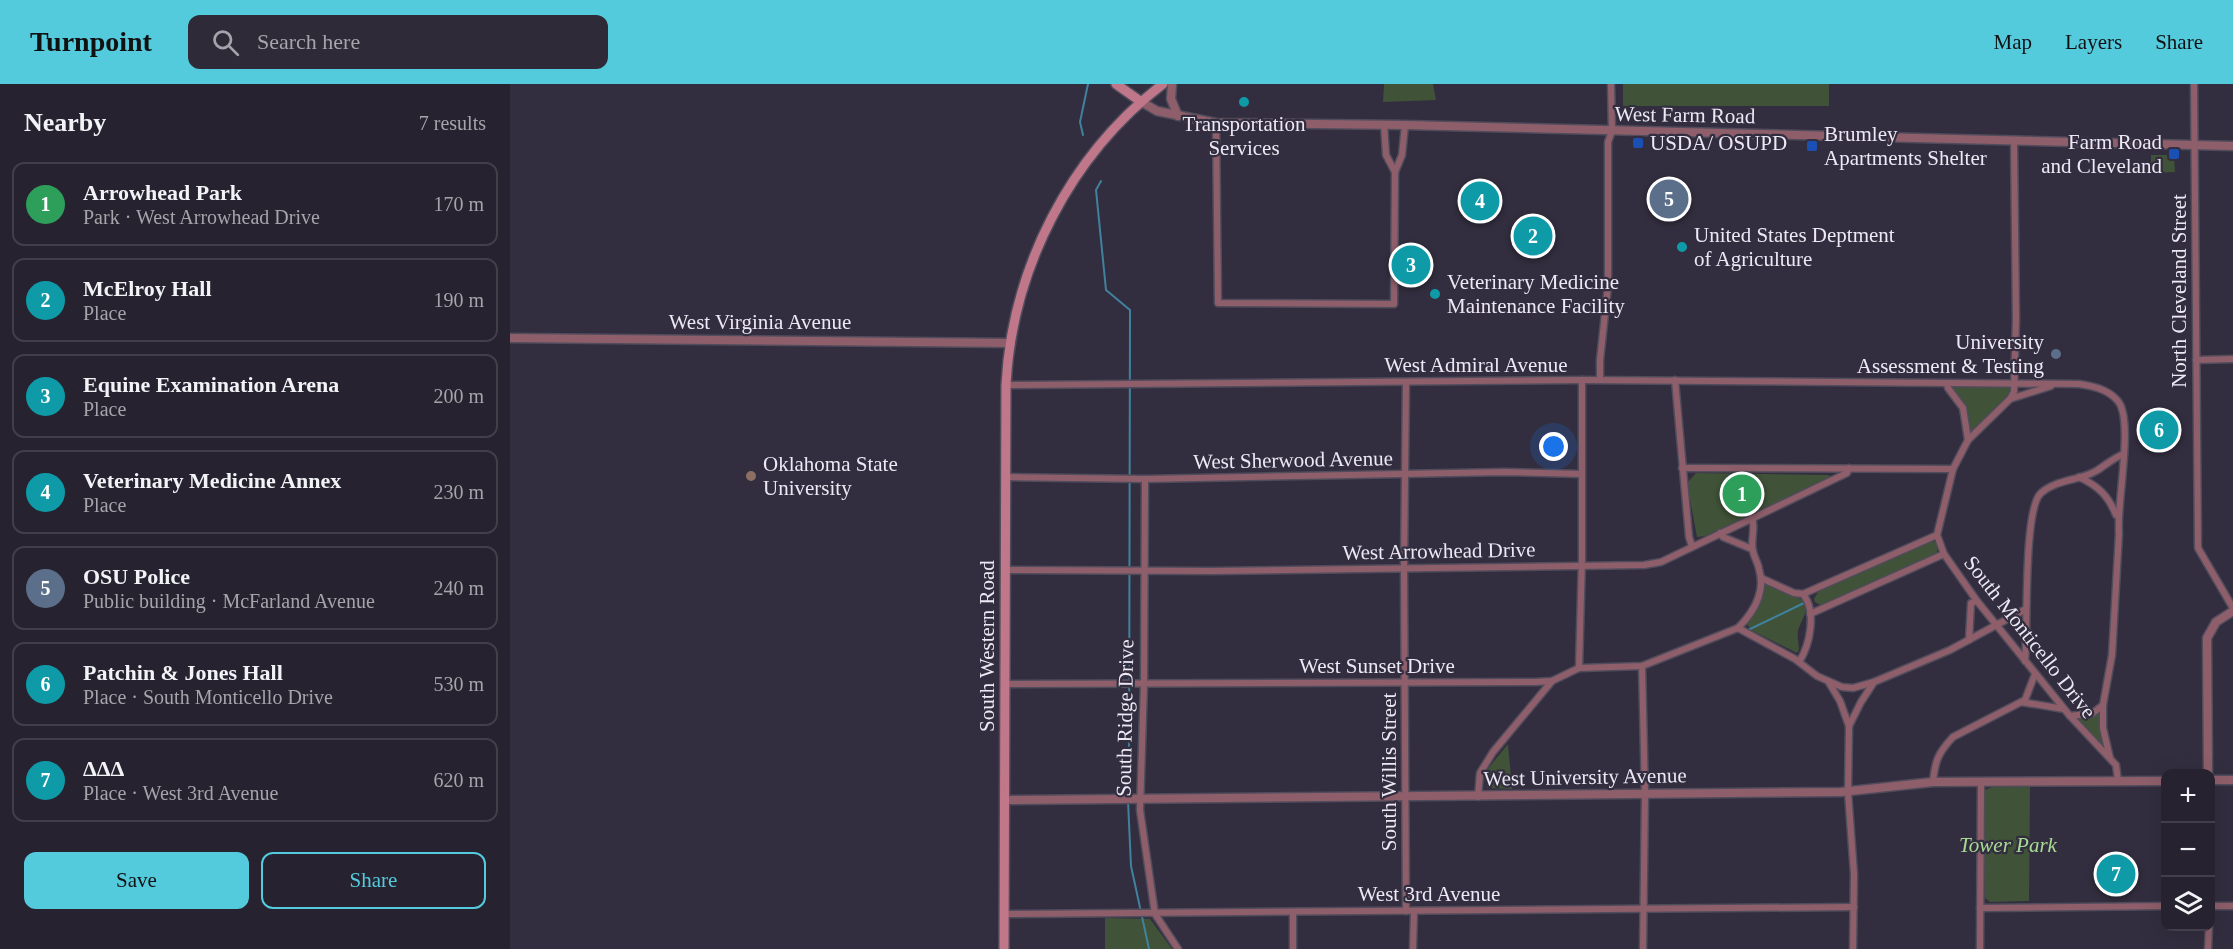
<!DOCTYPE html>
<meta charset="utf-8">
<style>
body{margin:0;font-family:"Times New Roman",serif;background:#2e2a37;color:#f1f3f6}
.controls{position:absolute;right:18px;bottom:18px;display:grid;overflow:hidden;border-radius:12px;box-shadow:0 6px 24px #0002}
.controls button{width:54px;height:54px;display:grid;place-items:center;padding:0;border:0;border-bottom:2px solid #423f4b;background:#26222f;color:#f1f3f6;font:30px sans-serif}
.you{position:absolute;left:1044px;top:363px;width:21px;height:21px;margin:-15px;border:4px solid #fff;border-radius:50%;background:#1a73e8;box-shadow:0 0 0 9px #1a73e833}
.badge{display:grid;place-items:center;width:39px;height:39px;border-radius:50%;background:#54cadd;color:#fff;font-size:20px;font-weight:700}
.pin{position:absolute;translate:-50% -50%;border:3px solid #fff;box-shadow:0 2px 6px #0006}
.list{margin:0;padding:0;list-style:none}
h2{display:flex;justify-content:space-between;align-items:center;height:78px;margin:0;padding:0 24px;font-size:26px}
h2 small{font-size:20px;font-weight:400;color:#a4a4aa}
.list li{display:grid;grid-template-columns:39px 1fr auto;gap:18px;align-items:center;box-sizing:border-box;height:84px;margin:0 12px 12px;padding:0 12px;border:2px solid #423f4b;border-radius:12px}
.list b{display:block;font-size:22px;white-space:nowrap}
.list p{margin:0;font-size:20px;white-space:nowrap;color:#a4a4aa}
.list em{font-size:20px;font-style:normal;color:#a4a4aa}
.actions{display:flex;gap:12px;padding:18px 24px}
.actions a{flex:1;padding:14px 0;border:2px solid #54cadd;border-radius:12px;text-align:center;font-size:21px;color:#54cadd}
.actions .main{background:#54cadd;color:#111}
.icon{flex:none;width:33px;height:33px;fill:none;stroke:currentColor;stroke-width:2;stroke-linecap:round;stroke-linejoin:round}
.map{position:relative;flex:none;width:1723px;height:865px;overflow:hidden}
header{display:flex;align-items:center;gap:36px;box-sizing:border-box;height:84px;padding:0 30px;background:#54cadd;color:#111}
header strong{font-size:28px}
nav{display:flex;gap:33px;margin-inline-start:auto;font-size:21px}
.search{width:420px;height:54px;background:#2e2a37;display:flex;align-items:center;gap:15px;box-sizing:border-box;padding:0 21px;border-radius:12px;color:#a4a4aa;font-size:22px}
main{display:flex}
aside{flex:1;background:#26222f}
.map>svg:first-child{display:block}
.green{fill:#405238}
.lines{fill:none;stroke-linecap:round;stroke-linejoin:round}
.stream{stroke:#40829e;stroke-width:2}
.minor-casing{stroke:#514c5c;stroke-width:9}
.tertiary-casing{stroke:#514c5c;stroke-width:11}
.secondary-casing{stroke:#514c5c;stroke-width:12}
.minor{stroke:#8e5f6a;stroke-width:6}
.tertiary{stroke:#8e5f6a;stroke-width:8}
.secondary{stroke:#c1778a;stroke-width:9}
.culture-dot{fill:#0f9aa8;stroke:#332e3f;stroke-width:2}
.transit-dot{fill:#1a4fb4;stroke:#332e3f;stroke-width:2}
.service-dot{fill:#5c6f8a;stroke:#332e3f;stroke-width:2}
.education-dot{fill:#8d6e63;stroke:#332e3f;stroke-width:2}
.labels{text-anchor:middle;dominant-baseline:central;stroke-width:4.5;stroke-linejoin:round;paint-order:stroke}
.street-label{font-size:21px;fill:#ece8f4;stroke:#332e3f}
.poi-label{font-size:21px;fill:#ece8f4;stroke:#332e3f;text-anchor:start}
.park-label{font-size:21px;font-style:italic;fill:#a9da93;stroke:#332e3f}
</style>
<header>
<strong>Turnpoint</strong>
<div class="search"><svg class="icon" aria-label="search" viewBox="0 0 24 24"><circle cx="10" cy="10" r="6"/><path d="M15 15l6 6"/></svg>Search here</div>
<nav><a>Map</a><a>Layers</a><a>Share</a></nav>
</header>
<main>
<aside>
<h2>Nearby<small>7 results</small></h2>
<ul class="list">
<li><span class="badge" style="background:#2e9e5b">1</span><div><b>Arrowhead Park</b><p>Park · West Arrowhead Drive</p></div><em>170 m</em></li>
<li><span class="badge" style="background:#0f9aa8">2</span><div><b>McElroy Hall</b><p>Place</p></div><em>190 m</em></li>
<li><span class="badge" style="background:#0f9aa8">3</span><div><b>Equine Examination Arena</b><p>Place</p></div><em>200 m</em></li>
<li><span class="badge" style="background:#0f9aa8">4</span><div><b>Veterinary Medicine Annex</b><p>Place</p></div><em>230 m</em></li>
<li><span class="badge" style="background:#5c6f8a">5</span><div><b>OSU Police</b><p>Public building · McFarland Avenue</p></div><em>240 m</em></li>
<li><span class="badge" style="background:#0f9aa8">6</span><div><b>Patchin &amp; Jones Hall</b><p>Place · South Monticello Drive</p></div><em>530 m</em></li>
<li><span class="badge" style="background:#0f9aa8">7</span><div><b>ΔΔΔ</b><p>Place · West 3rd Avenue</p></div><em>620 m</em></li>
</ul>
<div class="actions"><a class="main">Save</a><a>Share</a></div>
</aside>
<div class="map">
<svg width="1723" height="865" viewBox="0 0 1723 865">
<rect width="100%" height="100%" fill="#332e3f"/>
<!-- green -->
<g class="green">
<polygon points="874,0 923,0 926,16 873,18"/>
<rect x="1113" y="0" width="206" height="22"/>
<polygon points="1641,71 1664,71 1665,88 1641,89"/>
<polygon points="1504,299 1504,308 1458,356 1453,324 1437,300"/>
<polygon points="1186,389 1318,391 1322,393 1195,452 1187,453 1177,399"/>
<polygon points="1420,456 1427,459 1427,470 1312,522 1305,518 1304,515 1308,508"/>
<path d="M1253,499C1264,505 1274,507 1284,511C1306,521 1291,534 1288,547C1287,553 1289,561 1289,566L1287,569L1241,546L1236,539Z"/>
<polygon points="1593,621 1593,644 1600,674 1560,632 1583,629"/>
<polygon points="998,660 1002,705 977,704 976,687"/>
<polygon points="1482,703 1520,703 1519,817 1480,818 1475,814 1475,706"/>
<polygon points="595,834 640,835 662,865 595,865"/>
</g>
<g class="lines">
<!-- stream -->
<g class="stream">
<polyline points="573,51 570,38 578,0"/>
<polyline points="591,97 586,106 596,206 620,226 619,711"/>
<polyline points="1236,547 1296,518"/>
<polyline points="618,717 621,782 639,865"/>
</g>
<defs>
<g id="minor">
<polyline points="1684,0 1688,464 1723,524"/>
<polyline points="706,39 708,219 884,220 885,88 892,71 895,41"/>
<polyline points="874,40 876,71 885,88"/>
<polyline points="1504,56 1506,235 1504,308 1500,315 1458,356 1443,385 1427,451 1434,470 1467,517 1560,632 1606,681 1608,697"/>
<polyline points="1686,276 1723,275"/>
<polyline points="1090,296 1090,276 1098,202 1098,58 1102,47 1101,0"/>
<polyline points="1165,296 1179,453 1182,462"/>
<polyline points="896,298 894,483 896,827"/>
<polyline points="1437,300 1438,304 1453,324 1458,356"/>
<path d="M496,301L1072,296L1569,300C1583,302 1597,305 1607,316C1625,334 1606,420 1609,449L1602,571L1593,621V644L1600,674"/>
<polyline points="1500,315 1541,302"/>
<polyline points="1172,384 1443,385"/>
<polyline points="496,393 635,395 995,388 1071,390"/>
<path d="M1569,393C1588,402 1598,411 1606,431"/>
<polyline points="635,395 634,599 630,726 645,830 668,865"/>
<polyline points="1210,449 1213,453 1242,465"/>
<polyline points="496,486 702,487 1134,481 1151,478 1337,389 1339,384"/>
<polyline points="1251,494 1284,509 1293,510 1427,451"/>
<polyline points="1300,530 1434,470"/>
<path d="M1228,544C1244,528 1256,508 1249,485C1248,479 1244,473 1243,467C1240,456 1246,445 1242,434"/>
<polyline points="1459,556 1461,519 1467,517"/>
<path d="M1515,577C1518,548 1513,425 1531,409C1547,395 1569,397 1586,387C1596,381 1603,374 1614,370"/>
<path d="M1289,578C1300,561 1307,528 1293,510"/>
<polyline points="1132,582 1135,711 1133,865"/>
<polyline points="1069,584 1072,473 1072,296"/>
<polyline points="1318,597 1330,617 1339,642"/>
<polyline points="495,600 1025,598 1042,597 1069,584 1132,582 1228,544 1285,575 1307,592 1332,603 1343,604 1364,598"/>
<polyline points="1511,618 1554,625"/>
<polyline points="1560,632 1583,629 1593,621"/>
<path d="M1423,698C1425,677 1428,669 1443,653L1515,616L1525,590"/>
<polyline points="968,713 970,689 983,668 1042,597"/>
<polyline points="1700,822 1723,822"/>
<polyline points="1470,824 1656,822"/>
<polyline points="783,828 783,865"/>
<polyline points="494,830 1344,823"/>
<polyline points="903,865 904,827"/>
<polyline points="1343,865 1344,790 1338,708 1339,642 1351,618 1364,598 1440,566 1516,525"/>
<polyline points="1470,865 1471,698"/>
<polyline points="1698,865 1699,842"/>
</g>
<g id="tertiary">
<polyline points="662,0 661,15 668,32"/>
<polyline points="630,17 647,27 706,39 895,41 1723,62"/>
<polyline points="0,254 501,259"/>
<polyline points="1698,690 1697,554 1706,538 1723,527"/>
<polyline points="1700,696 1723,696"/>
<polyline points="495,716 1331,708 1423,698 1656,697"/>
</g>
<g id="secondary">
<polyline points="606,0 630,17"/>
<path d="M494,865L496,301C502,185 560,71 653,0"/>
</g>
</defs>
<!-- minor casing -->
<use href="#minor" class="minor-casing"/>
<!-- tertiary casing -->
<use href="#tertiary" class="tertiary-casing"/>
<!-- secondary casing -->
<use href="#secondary" class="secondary-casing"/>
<!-- minor -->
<use href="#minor" class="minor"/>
<!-- tertiary -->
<use href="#tertiary" class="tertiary"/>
<!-- secondary -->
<use href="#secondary" class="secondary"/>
</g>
<!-- markers -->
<g class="culture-dot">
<circle cx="734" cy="18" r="6"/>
<circle cx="1172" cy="163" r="6"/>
<circle cx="925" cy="210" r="6"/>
</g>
<g class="transit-dot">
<rect x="1122" y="53" width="12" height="12" rx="3"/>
<rect x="1296" y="56" width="12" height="12" rx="3"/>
<rect x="1658" y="64" width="12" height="12" rx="3"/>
</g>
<circle class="service-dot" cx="1546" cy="270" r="6"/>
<circle class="education-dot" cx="241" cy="392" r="6"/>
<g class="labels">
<!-- street labels -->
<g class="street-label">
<text transform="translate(1175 31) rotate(1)">West Farm Road</text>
<text transform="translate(1669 207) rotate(-90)">North Cleveland Street</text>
<text x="250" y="238">West Virginia Avenue</text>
<text x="966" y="281">West Admiral Avenue</text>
<text transform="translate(783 376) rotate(-1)">West Sherwood Avenue</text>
<text transform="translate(929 467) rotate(-1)">West Arrowhead Drive</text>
<text transform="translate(1520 553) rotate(52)">South Monticello Drive</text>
<text transform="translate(477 562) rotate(-90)">South Western Road</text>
<text x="867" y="582">West Sunset Drive</text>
<text transform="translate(615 634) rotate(-89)">South Ridge Drive</text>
<text transform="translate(879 688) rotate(-90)">South Willis Street</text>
<text transform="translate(1075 693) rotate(-1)">West University Avenue</text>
<text x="919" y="810">West 3rd Avenue</text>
</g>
<!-- poi labels -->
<g class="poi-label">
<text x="734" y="40" text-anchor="middle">Transportation<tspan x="734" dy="24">Services</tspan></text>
<text x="1314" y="50">Brumley<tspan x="1314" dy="24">Apartments Shelter</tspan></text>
<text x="1652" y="58" text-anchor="end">Farm Road<tspan x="1652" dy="24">and Cleveland</tspan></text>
<text x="1140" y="59">USDA/ OSUPD</text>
<text x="1184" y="151">United States Deptment<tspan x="1184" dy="24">of Agriculture</tspan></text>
<text x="937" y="198">Veterinary Medicine<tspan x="937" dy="24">Maintenance Facility</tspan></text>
<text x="1534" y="258" text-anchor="end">University<tspan x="1534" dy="24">Assessment &amp; Testing</tspan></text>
<text x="253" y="380">Oklahoma State<tspan x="253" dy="24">University</tspan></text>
</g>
<!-- park labels -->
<g class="park-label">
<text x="1498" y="761">Tower Park</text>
</g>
</g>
</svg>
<div class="controls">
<button>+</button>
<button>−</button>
<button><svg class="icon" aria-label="layers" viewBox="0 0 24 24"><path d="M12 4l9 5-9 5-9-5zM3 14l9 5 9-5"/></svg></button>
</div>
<div class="you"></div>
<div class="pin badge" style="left:1232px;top:410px;background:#2e9e5b">1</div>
<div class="pin badge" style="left:1023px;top:152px;background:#0f9aa8">2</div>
<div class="pin badge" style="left:901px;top:181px;background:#0f9aa8">3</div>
<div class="pin badge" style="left:970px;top:117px;background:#0f9aa8">4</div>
<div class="pin badge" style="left:1159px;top:115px;background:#5c6f8a">5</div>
<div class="pin badge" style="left:1649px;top:346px;background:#0f9aa8">6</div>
<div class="pin badge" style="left:1606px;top:790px;background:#0f9aa8">7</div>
</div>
</main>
